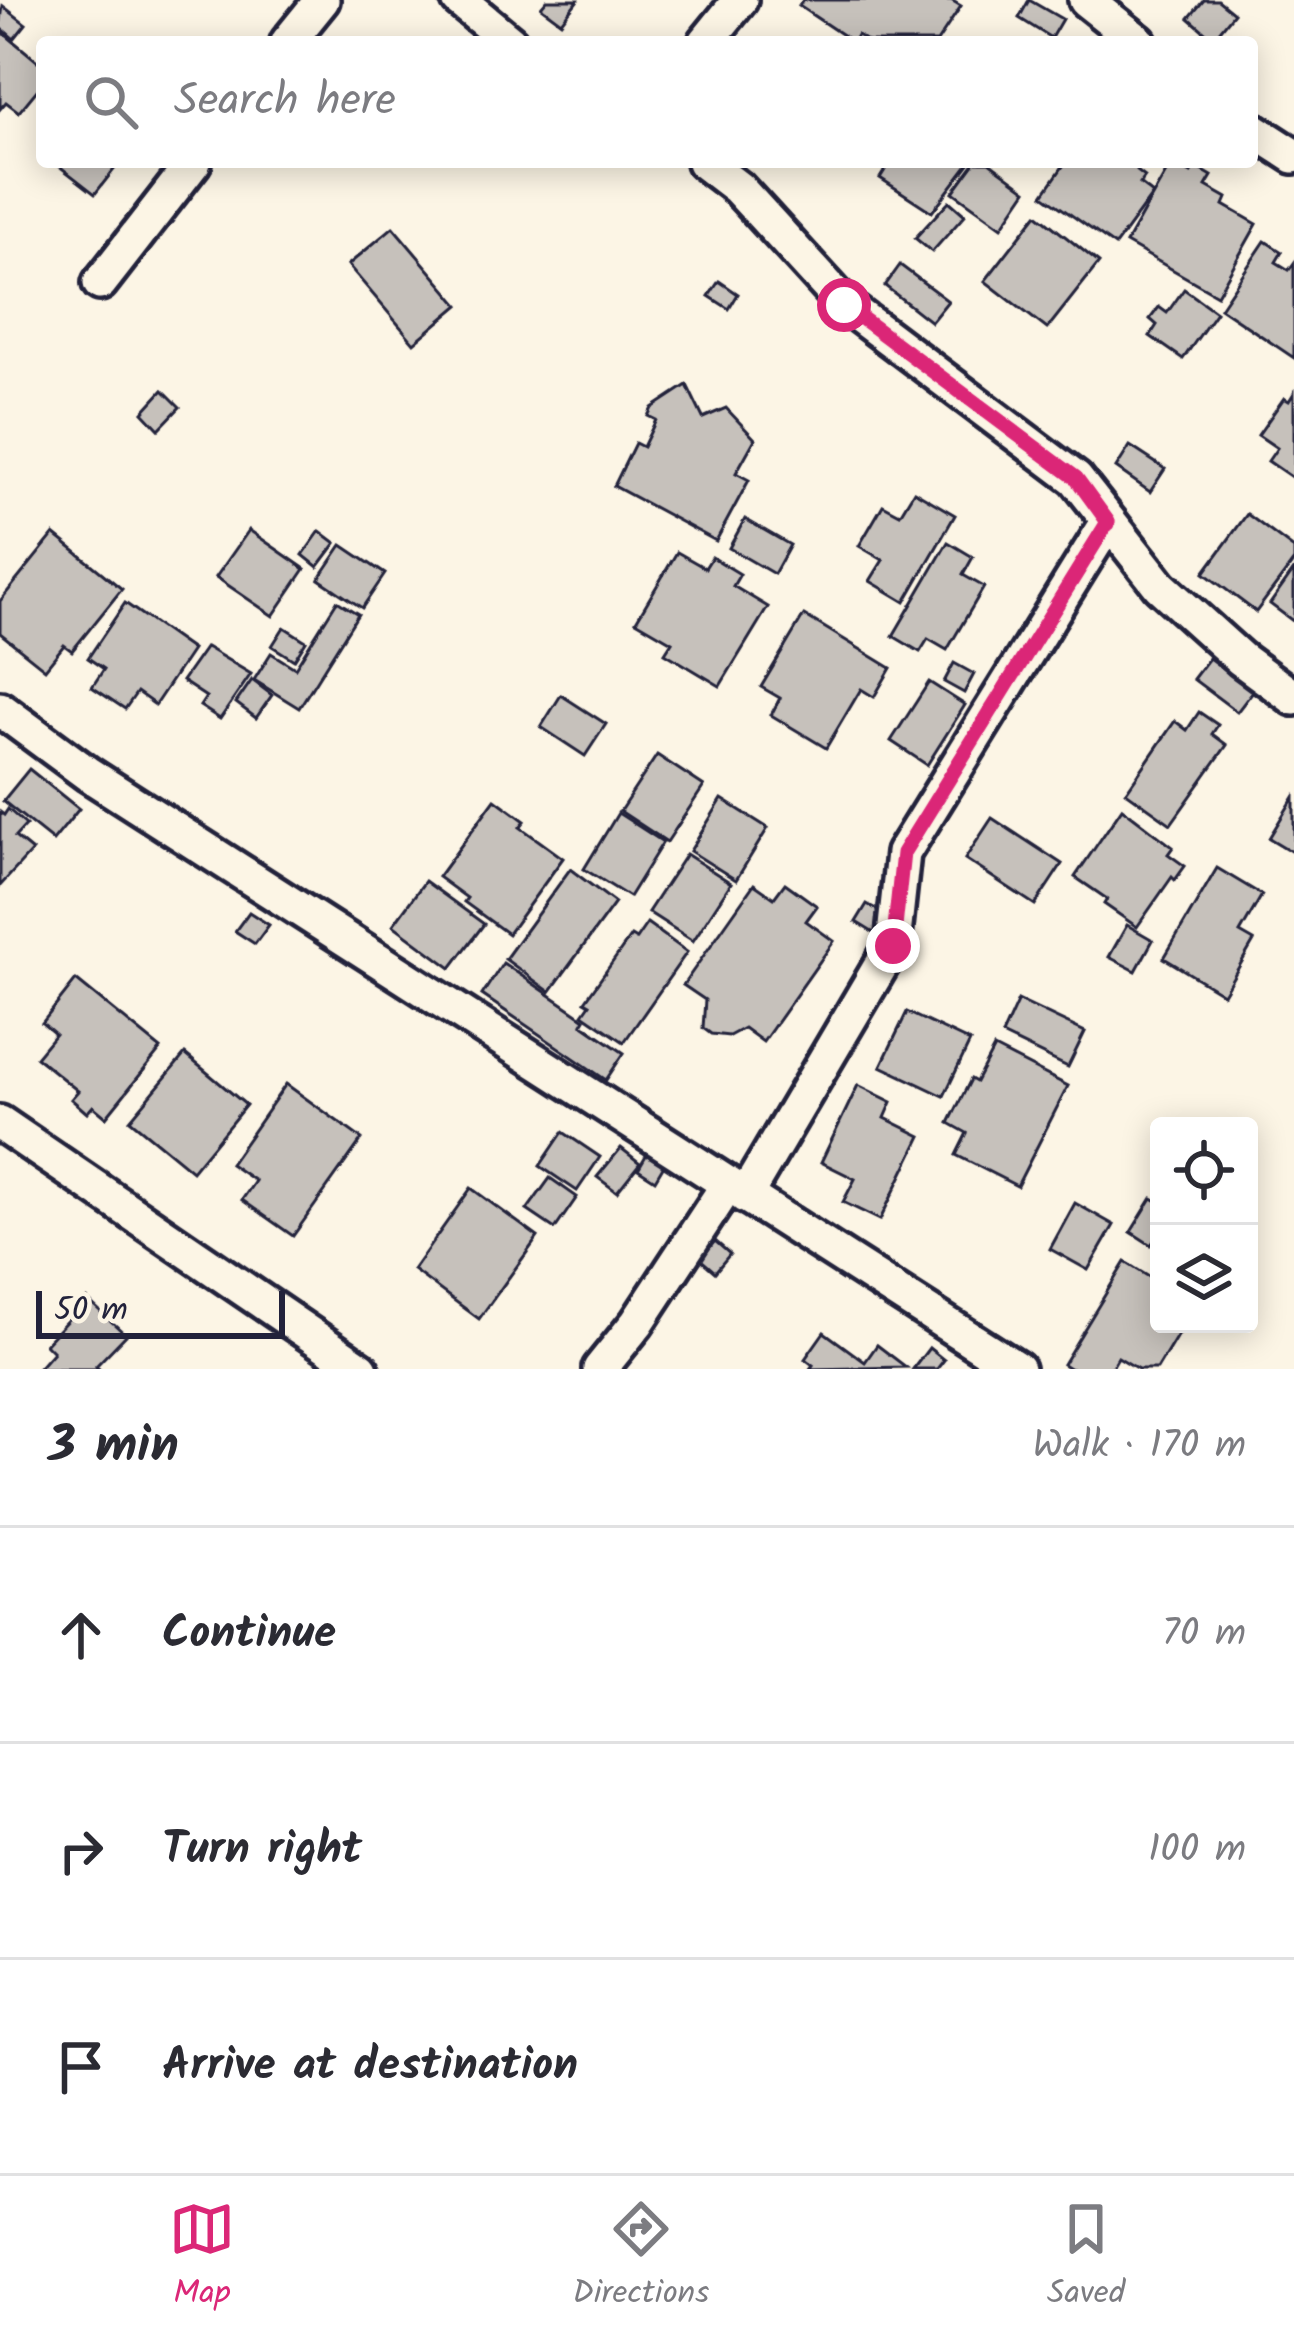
<!DOCTYPE html>
<meta charset="utf-8">
<style>
body{margin:0;font-family:Kalam,sans-serif;background:#f7f7f7;color:#2b2b33}
.controls{position:absolute;right:36px;bottom:36px;display:grid;overflow:hidden;border-radius:12px;box-shadow:0 6px 30px #0003}
.controls button{width:108px;height:108px;display:grid;place-items:center;padding:0;border:0;border-bottom:3px solid #e1e1e2;background:#fff;color:#2b2b33;font:60px sans-serif}
.scale{position:absolute;left:36px;bottom:30px;width:249px;box-sizing:border-box;padding-left:12px;border:6px solid #22223b;border-top:0;font-size:33px;line-height:42px;white-space:nowrap;color:#22223b;-webkit-text-stroke:9px #fcf5e5;paint-order:stroke}
.stop{position:absolute;width:36px;height:36px;margin:-27px;border:9px solid #db2777;border-radius:50%;background:#fff}
.stop.end{background:#db2777;border-color:#fff;box-shadow:0 3px 12px #0008}
.list{margin:0;padding:0;list-style:none}
h2{display:flex;justify-content:space-between;align-items:center;height:156px;margin:0;padding:0 48px;font-size:51px}
h2 small{font-size:39px;font-weight:400;color:#7c7c81}
.list li{display:grid;grid-template-columns:78px 1fr auto;gap:36px;align-items:center;box-sizing:border-box;height:216px;padding:0 48px;border-top:3px solid #e1e1e2}
.list b{display:block;font-size:45px;white-space:nowrap}
.list em{font-size:39px;font-style:normal;color:#7c7c81}
.icon{flex:none;width:66px;height:66px;fill:none;stroke:currentColor;stroke-width:2;stroke-linecap:round;stroke-linejoin:round}
.map{position:relative;flex:none;width:1294px;height:1369px;overflow:hidden}
.search{position:absolute;background:#fff;box-shadow:0 6px 30px #0003;left:36px;right:36px;top:36px;height:132px;display:flex;align-items:center;gap:30px;box-sizing:border-box;padding:0 42px;border-radius:12px;color:#7c7c81;font-size:45px}
.sheet{height:804px;background:#fff}
nav{display:flex;justify-content:space-around;align-items:center;box-sizing:border-box;height:168px;border-top:3px solid #e1e1e2;background:#fff;font-size:33px;color:#7c7c81}
nav a{display:grid;justify-items:center;gap:6px}
nav .on{color:#db2777}
.map>svg:first-child{display:block}
.building{fill:#c6c1bb;stroke:#22223b;stroke-width:3}
.lines{fill:none;stroke-linecap:round;stroke-linejoin:round}
.minor-casing{stroke:#22223b;stroke-width:42}
.minor{stroke:#fcf5e5;stroke-width:33}
.route{stroke:#db2777;stroke-width:15}
</style>
<div class="map">
<svg width="1294" height="1369" viewBox="0 0 1294 1369">
<rect width="100%" height="100%" fill="#fcf5e5"/>
<filter id="ink" filterUnits="userSpaceOnUse"><feTurbulence type="fractalNoise" baseFrequency=".00833" numOctaves="2"/><feDisplacementMap in="SourceGraphic" scale="24" xChannelSelector="R" yChannelSelector="G"/><feConvolveMatrix kernelMatrix="1 2 1 2 8 2 1 2 1" color-interpolation-filters="sRGB"/></filter>
<g filter="url(#ink)">
<!-- building -->
<g class="building">
<polygon points="547,0 578,0 561,22 541,7"/>
<polygon points="803,0 951,0 961,6 937,42 868,42 857,35 853,42 799,6"/>
<polygon points="1029,0 1062,19 1051,38 1019,18"/>
<polygon points="1204,0 1218,0 1234,13 1213,39 1189,18"/>
<polygon points="3,6 26,24 14,39 0,27"/>
<polygon points="0,30 42,65 42,84 19,112 6,102 0,109"/>
<polygon points="54,162 120,162 95,194"/>
<polygon points="970,162 932,212 880,178 885,170 876,163"/>
<polygon points="975,162 989,162 1027,190 1002,227 953,192"/>
<polygon points="1066,162 1143,162 1137,171 1145,177 1140,184 1153,194 1115,246 1043,195"/>
<polygon points="1172,162 1191,173 1195,166 1212,176 1206,186 1227,198 1224,205 1257,224 1217,295 1126,243"/>
<polygon points="949,201 965,215 932,252 915,238"/>
<polygon points="1037,214 1099,263 1047,329 985,281"/>
<polygon points="393,227 459,305 414,343 348,265"/>
<polygon points="1265,241 1282,252 1276,262 1289,270 1294,263 1294,358 1220,308"/>
<polygon points="900,265 948,301 931,322 885,286"/>
<polygon points="719,281 738,294 729,309 709,296"/>
<polygon points="1184,289 1216,312 1183,359 1150,336 1157,325 1150,319 1159,307 1167,313"/>
<polygon points="687,385 703,418 726,408 755,439 736,473 749,480 716,541 614,486 635,443 643,447 656,420 648,416 652,408"/>
<polygon points="163,390 180,407 159,429 143,412"/>
<polygon points="1294,393 1294,479 1268,461 1277,448 1258,435 1284,398 1289,401"/>
<polygon points="1130,446 1165,469 1150,492 1116,468"/>
<polygon points="914,491 955,515 905,602 870,581 883,560 859,546 883,505 900,514"/>
<polygon points="1247,514 1294,549 1294,561 1256,612 1204,573"/>
<polygon points="745,519 790,545 774,574 729,548"/>
<polygon points="249,530 305,569 273,616 216,577"/>
<polygon points="320,531 336,543 318,567 303,555"/>
<polygon points="54,534 122,589 72,651 64,645 45,669 0,633 0,601"/>
<polygon points="948,542 973,557 963,575 984,587 947,650 928,639 920,652 893,636"/>
<polygon points="342,545 385,574 362,608 319,579"/>
<polygon points="677,552 705,568 712,557 740,574 733,586 768,607 720,686 665,653 672,642 636,621"/>
<polygon points="1294,570 1294,622 1270,604"/>
<polygon points="337,601 358,614 299,708 254,680 271,653 295,668"/>
<polygon points="125,603 192,650 155,705 137,692 125,709 92,687 104,669 88,658"/>
<polygon points="804,615 891,668 874,697 861,689 826,748 771,715 780,698 761,687"/>
<polygon points="284,627 306,641 294,660 272,646"/>
<polygon points="206,647 251,674 220,719 200,706 206,697 182,681"/>
<polygon points="1209,658 1253,691 1237,712 1193,679"/>
<polygon points="954,663 974,674 964,693 944,682"/>
<polygon points="252,680 272,695 256,718 236,703"/>
<polygon points="929,682 965,705 927,765 891,741"/>
<polygon points="561,695 606,724 585,756 541,727"/>
<polygon points="1199,712 1218,725 1212,734 1227,745 1171,824 1126,792 1175,721 1187,730"/>
<polygon points="657,755 704,786 667,842 620,811"/>
<polygon points="29,769 79,809 53,841 3,801"/>
<polygon points="1294,797 1294,853 1269,838"/>
<polygon points="495,799 525,821 520,827 563,858 508,934 464,902 467,898 438,877"/>
<polygon points="722,799 768,828 736,880 690,851"/>
<polygon points="1122,808 1173,847 1168,854 1185,866 1175,880 1172,877 1137,927 1104,904 1107,899 1075,877"/>
<polygon points="8,809 26,825 15,837 32,851 0,886 0,812 4,815"/>
<polygon points="618,813 663,842 629,897 584,869"/>
<polygon points="992,818 1062,864 1035,905 965,859"/>
<polygon points="686,854 731,883 693,941 648,912"/>
<polygon points="1217,868 1262,895 1240,933 1254,941 1223,994 1164,958"/>
<polygon points="570,869 615,903 550,992 505,959"/>
<polygon points="425,881 484,924 451,968 393,925"/>
<polygon points="785,883 817,906 806,921 834,941 763,1042 744,1028 729,1036 711,1034 703,1028 705,1000 683,985 754,884 774,898"/>
<polygon points="867,904 888,916 877,935 856,922"/>
<polygon points="249,912 269,925 255,944 235,931"/>
<polygon points="647,923 687,952 624,1042 583,1014 590,1004 585,1001 631,936 636,939"/>
<polygon points="1127,925 1153,940 1136,971 1109,957"/>
<polygon points="503,963 585,1019 582,1024 624,1053 606,1080 482,995"/>
<polygon points="76,980 161,1049 106,1117 93,1106 87,1113 71,1099 78,1091 36,1057 55,1034 42,1023"/>
<polygon points="1018,1000 1085,1032 1068,1067 1002,1035"/>
<polygon points="907,1012 970,1042 944,1096 881,1066"/>
<polygon points="994,1048 1068,1086 1017,1186 956,1155 967,1133 949,1123 971,1079 976,1082"/>
<polygon points="185,1054 246,1105 192,1171 130,1120"/>
<polygon points="286,1084 362,1139 293,1236 242,1200 255,1181 230,1164"/>
<polygon points="858,1085 892,1102 885,1118 921,1136 880,1220 843,1202 855,1179 821,1162"/>
<polygon points="563,1132 600,1157 577,1191 540,1166"/>
<polygon points="651,1147 668,1158 655,1180 638,1169"/>
<polygon points="621,1148 640,1163 617,1192 597,1177"/>
<polygon points="550,1178 577,1197 555,1229 527,1210"/>
<polygon points="471,1188 538,1237 479,1319 413,1270"/>
<polygon points="1152,1198 1159,1202 1159,1233 1151,1245 1131,1232"/>
<polygon points="1075,1203 1114,1225 1088,1270 1050,1249"/>
<polygon points="715,1241 730,1254 715,1272 700,1259"/>
<polygon points="1125,1262 1159,1283 1159,1324 1176,1324 1174,1327 1180,1331 1157,1369 1138,1369 1118,1357 1111,1369 1071,1369 1063,1364"/>
<polygon points="87,1299 126,1335 96,1366 99,1369 38,1369 53,1352 45,1344"/>
<polygon points="824,1332 865,1362 877,1345 906,1367 810,1369 813,1365 805,1359"/>
<polygon points="929,1348 944,1360 937,1369 913,1369"/>
</g>
<g class="lines">
<defs>
<g id="minor">
<polyline points="459,0 510,42"/>
<polyline points="1086,0 1139,42"/>
<polyline points="288,42 322,0"/>
<polyline points="706,42 740,0"/>
<polyline points="1252,129 1294,156"/>
<polyline points="704,162 738,188 845,305 1076,479 1160,586 1241,659 1294,698"/>
<polyline points="100,283 194,162"/>
<polyline points="0,709 88,774 1017,1369"/>
<polyline points="0,1123 361,1369"/>
<polyline points="745,1196 893,945 903,853 1108,522"/>
<polyline points="600,1369 637,1323 727,1186"/>
</g>
</defs>
<!-- minor casing -->
<use href="#minor" class="minor-casing"/>
<!-- minor -->
<use href="#minor" class="minor"/>
</g>
</g>
<g class="lines" filter="url(#ink)">
<!-- route -->
<polyline class="route" points="844,305 1076,478 1108,522 903,853 893,946"/>
</g>
</svg>
<div class="controls">
<button><svg class="icon" aria-label="locate" viewBox="0 0 24 24"><circle cx="12" cy="12" r="6"/><path d="M12 2v4M12 18v4M2 12h4M18 12h4"/></svg></button>
<button><svg class="icon" aria-label="layers" viewBox="0 0 24 24"><path d="M12 4l9 5-9 5-9-5zM3 14l9 5 9-5"/></svg></button>
</div>
<div class="scale">50 m</div>
<div class="stop" style="left:844px;top:305px"></div>
<div class="stop end" style="left:893px;top:946px"></div>
<div class="search"><svg class="icon" aria-label="search" viewBox="0 0 24 24"><circle cx="10" cy="10" r="6"/><path d="M15 15l6 6"/></svg>Search here</div>
</div>
<section class="sheet">
<h2>3 min<small>Walk · 170 m</small></h2>
<ul class="list">
<li><svg class="icon" aria-label="ahead" viewBox="0 0 24 24"><path d="M12 20V5M6 11l6-6 6 6"/></svg><div><b>Continue</b></div><em>70 m</em></li>
<li><svg class="icon" aria-label="right" viewBox="0 0 24 24"><path d="M7 20v-9h11M14 6l5 5-5 5"/></svg><div><b>Turn right</b></div><em>100 m</em></li>
<li><svg class="icon" aria-label="arrive" viewBox="0 0 24 24"><path d="M6 21V4h12l-3 4 3 4H6"/></svg><div><b>Arrive at destination</b></div></li>
</ul>
</section>
<nav>
<a class="on"><svg class="icon" aria-label="map" viewBox="0 0 24 24"><path d="M3 6l6-2 6 2 6-2v14l-6 2-6-2-6 2zM9 4v14M15 6v14"/></svg>Map</a>
<a><svg class="icon" aria-label="directions" viewBox="0 0 24 24"><path d="M12 3l9 9-9 9-9-9zM9 14v-3h6M13 9l2 2-2 2"/></svg>Directions</a>
<a><svg class="icon" aria-label="saved" viewBox="0 0 24 24"><path d="M7 4h10v16l-5-4-5 4z"/></svg>Saved</a>
</nav>
